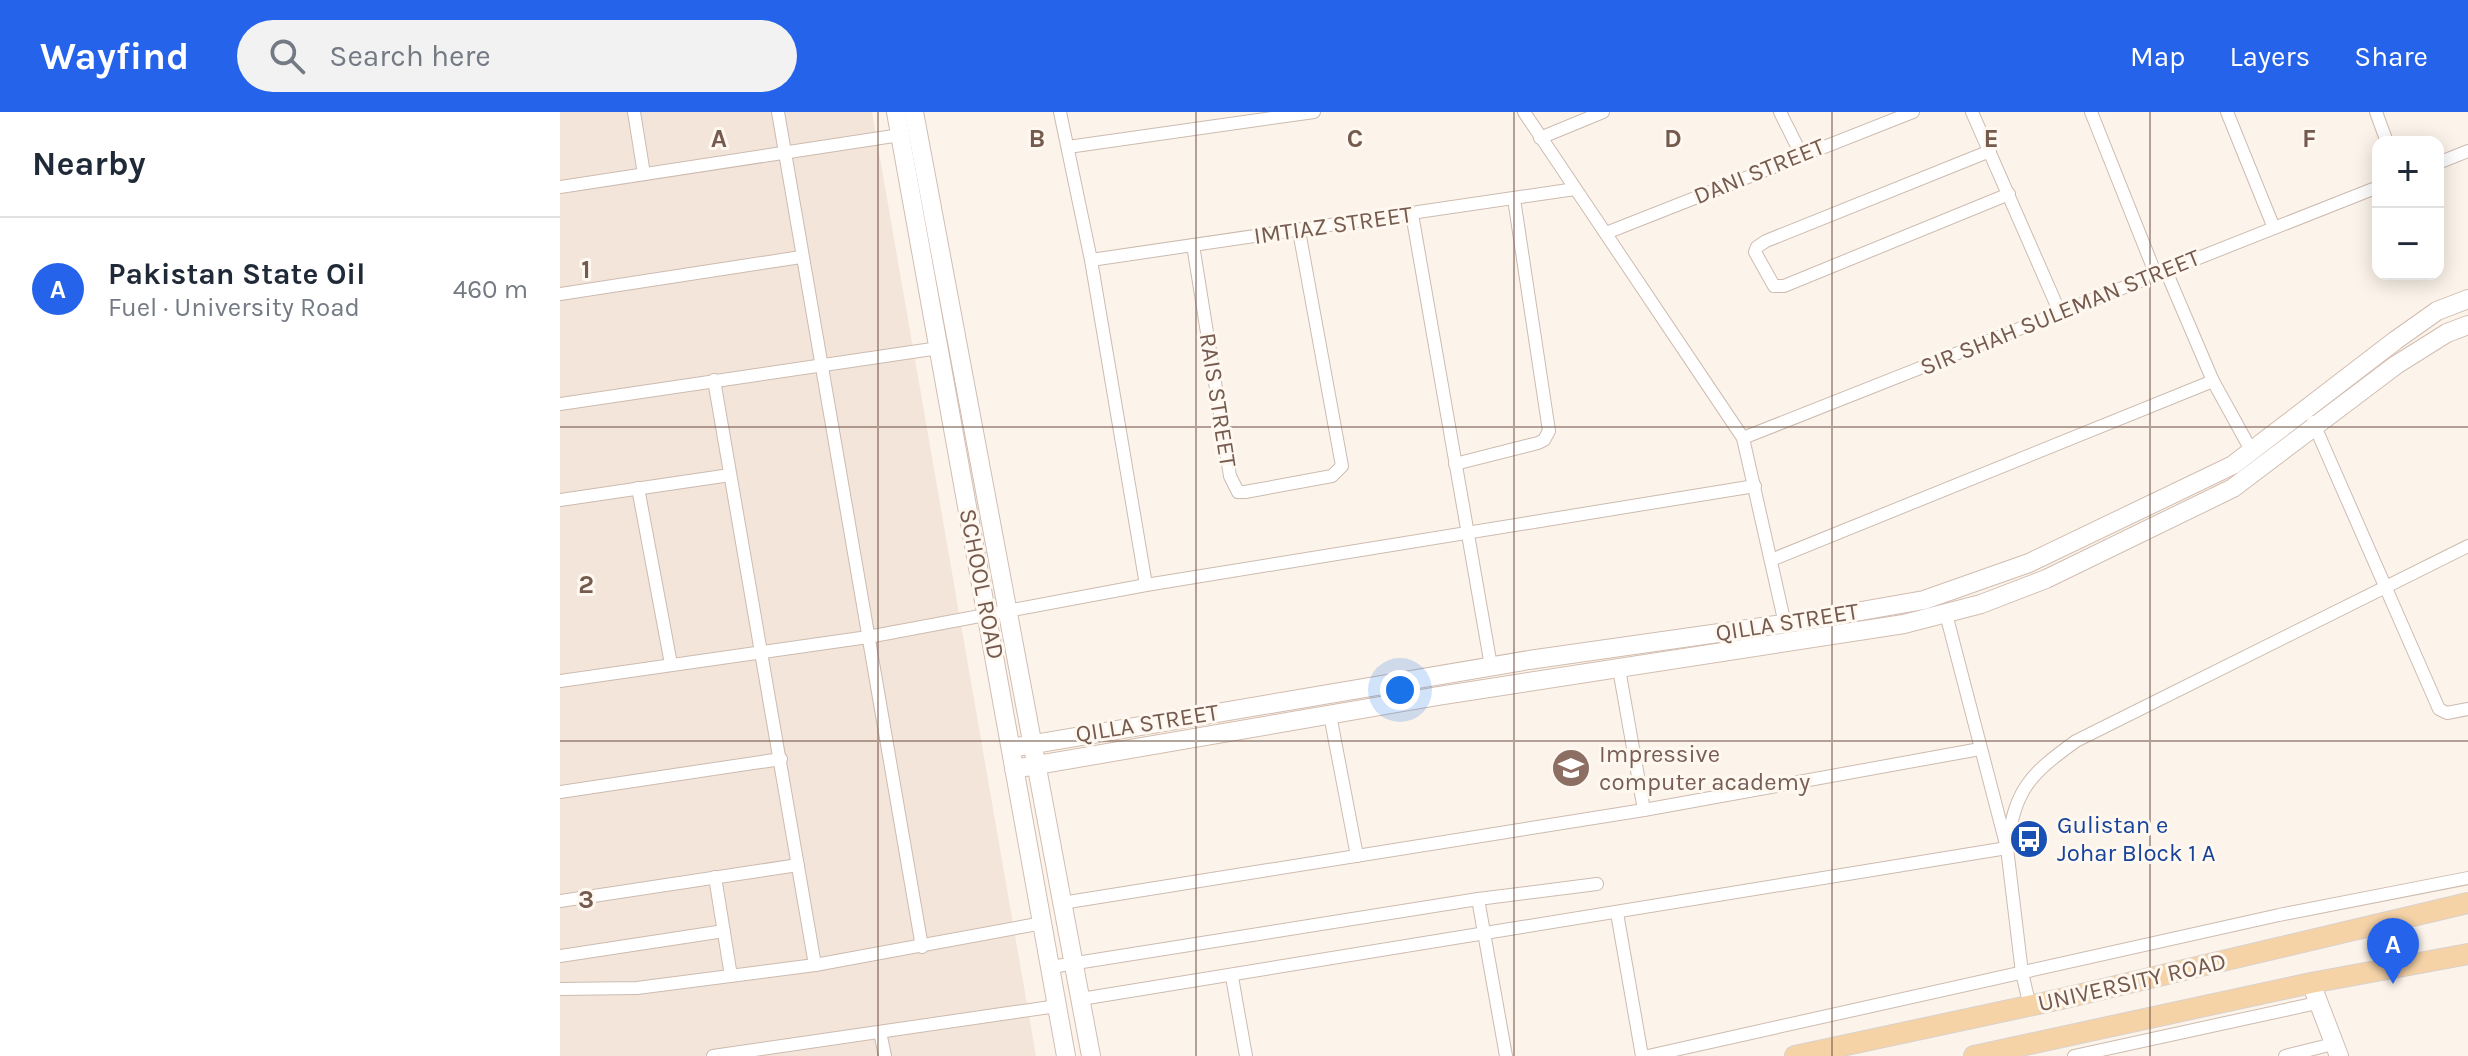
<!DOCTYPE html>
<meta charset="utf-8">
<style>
body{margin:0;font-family:Karla,sans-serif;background:#f2f2f3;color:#1f2937}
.controls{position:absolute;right:24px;top:24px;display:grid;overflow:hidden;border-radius:16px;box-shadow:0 4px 20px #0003}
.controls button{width:72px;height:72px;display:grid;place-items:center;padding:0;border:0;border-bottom:2px solid #e0e1e3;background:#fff;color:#1f2937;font:40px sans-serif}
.you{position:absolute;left:840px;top:578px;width:28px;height:28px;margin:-20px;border:6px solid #fff;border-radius:50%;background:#1a73e8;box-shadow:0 0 0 12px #1a73e833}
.badge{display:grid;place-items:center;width:52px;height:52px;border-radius:50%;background:#2563eb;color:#fff;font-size:26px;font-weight:700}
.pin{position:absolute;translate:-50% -66px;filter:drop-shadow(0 2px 4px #0008)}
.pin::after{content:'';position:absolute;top:42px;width:28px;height:24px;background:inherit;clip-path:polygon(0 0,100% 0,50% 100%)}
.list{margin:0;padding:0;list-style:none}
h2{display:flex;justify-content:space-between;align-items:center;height:104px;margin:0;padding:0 32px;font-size:34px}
h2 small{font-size:26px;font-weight:400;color:#747a83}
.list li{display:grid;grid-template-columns:52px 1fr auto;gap:24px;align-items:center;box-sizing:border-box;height:144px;padding:0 32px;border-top:2px solid #e0e1e3}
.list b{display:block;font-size:30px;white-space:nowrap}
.list p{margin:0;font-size:26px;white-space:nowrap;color:#747a83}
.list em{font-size:26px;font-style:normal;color:#747a83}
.icon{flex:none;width:44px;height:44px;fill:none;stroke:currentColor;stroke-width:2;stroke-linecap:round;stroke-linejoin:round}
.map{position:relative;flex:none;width:1908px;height:944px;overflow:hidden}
header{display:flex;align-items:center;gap:48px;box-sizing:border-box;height:112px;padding:0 40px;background:#2563eb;color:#fff}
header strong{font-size:38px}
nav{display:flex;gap:44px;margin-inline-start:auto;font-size:28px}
.search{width:560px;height:72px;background:#f2f2f3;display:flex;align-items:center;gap:20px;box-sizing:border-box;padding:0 28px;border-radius:44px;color:#747a83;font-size:30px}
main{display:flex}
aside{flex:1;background:#fff}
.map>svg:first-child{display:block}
.residential{fill:#f3e5d9}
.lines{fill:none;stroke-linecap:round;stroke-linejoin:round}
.street-casing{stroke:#cdbbb0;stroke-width:14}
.secondary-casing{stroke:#d2bdb0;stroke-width:20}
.primary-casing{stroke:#d8d1cd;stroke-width:22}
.street{stroke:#fff;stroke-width:12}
.secondary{stroke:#fff;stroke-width:18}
.primary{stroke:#f6d3a7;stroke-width:20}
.grid{fill:none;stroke:#755a4e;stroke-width:2;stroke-opacity:0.55}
.labels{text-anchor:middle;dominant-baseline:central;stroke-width:6;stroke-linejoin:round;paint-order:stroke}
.street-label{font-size:24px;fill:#755a4e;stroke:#fef8f1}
.education-label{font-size:24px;fill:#785e54;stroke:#fef8f1;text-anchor:start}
.transit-label{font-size:24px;fill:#164399;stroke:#fef8f1;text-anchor:start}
.grid-label{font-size:26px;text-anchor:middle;font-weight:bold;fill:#755a4e;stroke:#fef8f1;stroke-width:6;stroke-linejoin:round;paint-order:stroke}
</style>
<header>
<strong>Wayfind</strong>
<div class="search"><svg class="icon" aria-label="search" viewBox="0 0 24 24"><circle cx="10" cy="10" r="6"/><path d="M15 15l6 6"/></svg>Search here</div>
<nav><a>Map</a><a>Layers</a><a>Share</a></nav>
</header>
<main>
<aside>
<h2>Nearby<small></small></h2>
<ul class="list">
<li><span class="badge">A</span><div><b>Pakistan State Oil</b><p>Fuel · University Road</p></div><em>460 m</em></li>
</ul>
</aside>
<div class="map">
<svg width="1908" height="944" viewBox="0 0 1908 944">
<rect width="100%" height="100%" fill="#fcf4ea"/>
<!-- residential -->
<polygon class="residential" points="0,0 312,0 476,944 0,944"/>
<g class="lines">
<defs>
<g id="street">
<polyline points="74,0 84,62"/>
<polyline points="218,0 362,835"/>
<polyline points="500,0 531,148 586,473"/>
<polyline points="964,0 1183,326 1225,512"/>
<polyline points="1220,0 1241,42"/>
<polyline points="1412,0 1500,201"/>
<polyline points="1531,0 1596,163"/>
<polyline points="1667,0 1714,116"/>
<polyline points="1816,0 1827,30"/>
<polyline points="980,26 1043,0"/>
<polyline points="508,35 754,0"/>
<polyline points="1430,39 1206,129 1197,135 1195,140 1214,174 1224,174 1449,82"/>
<polyline points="1878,51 1908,39"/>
<polyline points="0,75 340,23"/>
<polyline points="852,102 931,554"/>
<polyline points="1046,121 1353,0"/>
<polyline points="633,133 670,364 678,380 685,380 772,364 782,354 739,119"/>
<polyline points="531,148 1015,77"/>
<polyline points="1606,159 1653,269 1691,338"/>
<polyline points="0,182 241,145"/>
<polyline points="154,268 255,853"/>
<polyline points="0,292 379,236"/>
<polyline points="1753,310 1879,597 1887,601 1908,597"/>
<polyline points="1183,326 1818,75"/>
<polyline points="895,352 978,331 984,328 989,319 954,87"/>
<polyline points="78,376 111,552"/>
<polyline points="0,388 170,363"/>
<polyline points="1211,448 1653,269"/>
<polyline points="1386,502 1447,736 1462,861 1470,894"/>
<polyline points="1059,557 1084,698"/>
<polyline points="0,569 308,525 586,473 1195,374"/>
<polyline points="770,603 797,744"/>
<polyline points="0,680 221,647"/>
<polyline points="155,765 171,864"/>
<polyline points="918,787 946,944"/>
<polyline points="0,789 238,753"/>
<polyline points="502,791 1084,698 1420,637"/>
<polyline points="1057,801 1082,944"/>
<polyline points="0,844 164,819"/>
<polyline points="491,855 918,787 1037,772"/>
<polyline points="672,865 686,944"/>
<polyline points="0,877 77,876 255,853 483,811"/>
<path d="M521,887L1447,736C1455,677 1469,663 1516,629L1908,434"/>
<polyline points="320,920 325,944"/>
<polyline points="153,944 497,894"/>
<polyline points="1088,944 1719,803 1908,766"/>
<polyline points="1514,944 1757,891"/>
<polyline points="1725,944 1773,932"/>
</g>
<g id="secondary">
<polyline points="336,0 506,944"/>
<polyline points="354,0 531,944"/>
<polyline points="451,636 969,548 1250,508 1364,488 1469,451 1673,353 1836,228 1877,199 1908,187"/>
<polyline points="454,657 878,584 1344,512 1421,492 1486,467 1673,376 1836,253 1887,221 1908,213"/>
<polyline points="1751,871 1779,944"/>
</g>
<g id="primary">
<polyline points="1235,944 1501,887 1908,791"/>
<polyline points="1414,944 1751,871 1908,842"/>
</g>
</defs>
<!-- street casing -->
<use href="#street" class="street-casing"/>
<!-- secondary casing -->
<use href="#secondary" class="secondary-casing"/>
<!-- primary casing -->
<use href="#primary" class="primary-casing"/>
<!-- street -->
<use href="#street" class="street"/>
<!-- secondary -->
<use href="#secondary" class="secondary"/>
<!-- primary -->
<use href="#primary" class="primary"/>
</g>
<!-- grid -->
<path class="grid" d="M318,0V944M636,0V944M954,0V944M1272,0V944M1590,0V944M0,315H1908M0,629H1908"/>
<!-- icons -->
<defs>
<symbol id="school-disc" viewBox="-11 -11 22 22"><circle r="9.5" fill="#8d6e63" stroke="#fef8f1"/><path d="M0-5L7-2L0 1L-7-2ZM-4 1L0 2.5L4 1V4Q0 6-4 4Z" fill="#fff"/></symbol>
<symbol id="bus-disc" viewBox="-11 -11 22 22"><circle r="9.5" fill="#1a4fb4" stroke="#fef8f1"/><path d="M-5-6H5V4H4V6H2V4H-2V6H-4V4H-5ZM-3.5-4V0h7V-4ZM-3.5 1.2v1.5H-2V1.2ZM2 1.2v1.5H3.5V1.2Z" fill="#fff"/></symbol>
</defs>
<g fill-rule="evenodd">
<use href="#school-disc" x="989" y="634" width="44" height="44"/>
<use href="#bus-disc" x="1447" y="705" width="44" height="44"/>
</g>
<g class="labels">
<!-- street labels -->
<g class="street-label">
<text transform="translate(1199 59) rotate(-22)">DANI STREET</text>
<text transform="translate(773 113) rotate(-8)">IMTIAZ STREET</text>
<text transform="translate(1500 200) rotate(-22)">SIR SHAH SULEMAN STREET</text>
<text transform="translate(658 288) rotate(81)">RAIS STREET</text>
<text transform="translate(422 472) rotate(79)">SCHOOL ROAD</text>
<text transform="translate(1227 510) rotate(-9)">QILLA STREET</text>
<text transform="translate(587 611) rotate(-9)">QILLA STREET</text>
<text transform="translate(1572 870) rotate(-13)">UNIVERSITY ROAD</text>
</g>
<!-- education labels -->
<g class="education-label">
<text x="1039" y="642">Impressive<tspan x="1039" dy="28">computer academy</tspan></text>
</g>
<!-- transit labels -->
<g class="transit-label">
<text x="1497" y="713">Gulistan e<tspan x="1497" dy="28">Johar Block 1 A</tspan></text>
</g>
</g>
<g class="grid-label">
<text x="159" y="35">A</text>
<text x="477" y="35">B</text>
<text x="795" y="35">C</text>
<text x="1113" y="35">D</text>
<text x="1431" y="35">E</text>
<text x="1749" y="35">F</text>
<text x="26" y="166">1</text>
<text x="26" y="481">2</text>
<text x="26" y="796">3</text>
</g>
</svg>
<div class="controls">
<button>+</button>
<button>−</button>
</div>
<div class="you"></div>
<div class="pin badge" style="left:1833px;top:872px">A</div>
</div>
</main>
